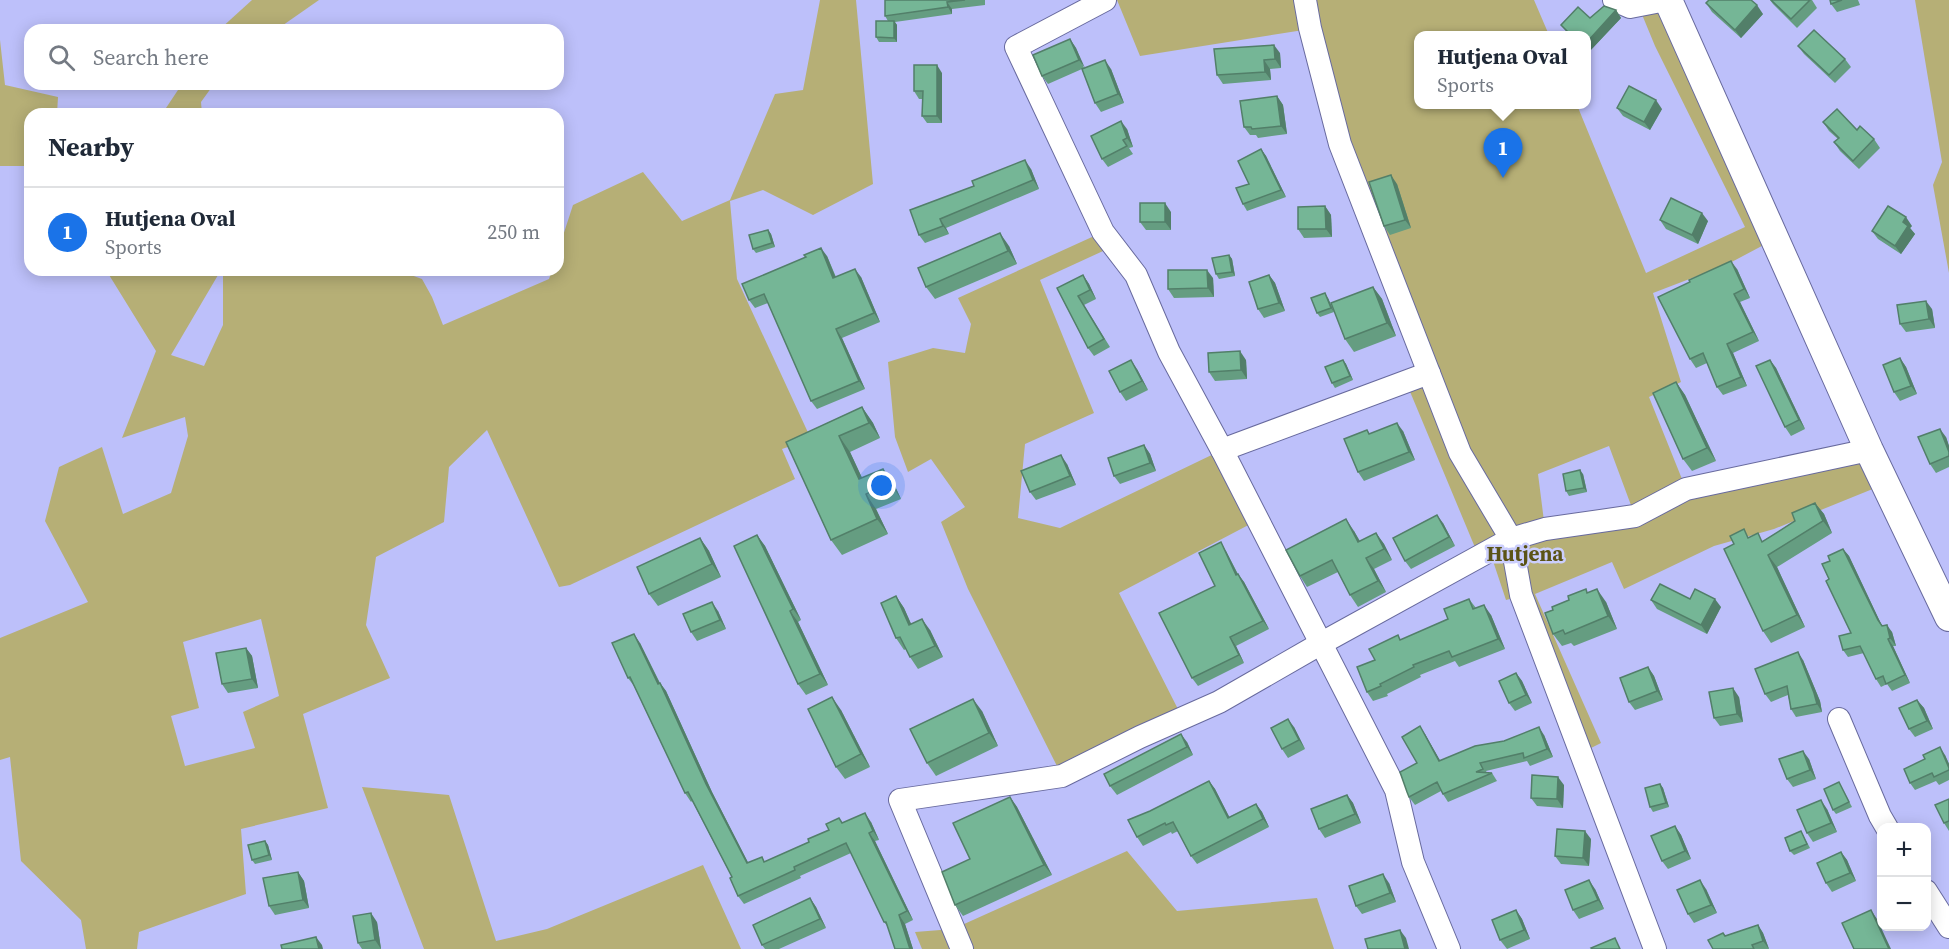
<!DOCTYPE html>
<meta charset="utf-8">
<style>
body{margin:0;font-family:"Source Serif 4",serif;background:#f6f6f7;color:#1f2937}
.controls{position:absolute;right:18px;bottom:18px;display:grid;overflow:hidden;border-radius:12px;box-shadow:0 3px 15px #0003}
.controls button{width:54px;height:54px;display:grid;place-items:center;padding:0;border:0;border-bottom:2px solid #e0e1e3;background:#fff;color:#1f2937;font:30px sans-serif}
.you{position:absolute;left:882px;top:486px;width:21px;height:21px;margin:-15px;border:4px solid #fff;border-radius:50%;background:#1a73e8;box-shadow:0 0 0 9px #1a73e833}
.badge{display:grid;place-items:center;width:39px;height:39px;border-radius:50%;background:#1a73e8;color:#fff;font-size:20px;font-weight:700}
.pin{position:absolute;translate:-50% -50px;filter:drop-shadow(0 2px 3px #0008)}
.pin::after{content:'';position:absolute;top:32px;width:21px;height:18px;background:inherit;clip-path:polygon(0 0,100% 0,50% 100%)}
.popup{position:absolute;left:1414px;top:31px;width:177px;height:78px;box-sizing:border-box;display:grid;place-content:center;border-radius:12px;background:#fff;filter:drop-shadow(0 2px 4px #0005);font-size:20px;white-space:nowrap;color:#747a83}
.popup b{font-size:22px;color:#1f2937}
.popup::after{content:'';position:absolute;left:50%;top:100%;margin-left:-12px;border:12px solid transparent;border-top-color:#fff}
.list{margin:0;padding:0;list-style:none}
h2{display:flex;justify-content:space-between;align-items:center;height:78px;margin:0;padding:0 24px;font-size:26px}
h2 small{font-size:20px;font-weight:400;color:#747a83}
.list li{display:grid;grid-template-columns:39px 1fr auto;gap:18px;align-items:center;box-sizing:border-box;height:90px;padding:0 24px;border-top:2px solid #e0e1e3}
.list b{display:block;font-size:22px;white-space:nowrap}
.list p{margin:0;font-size:20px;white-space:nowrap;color:#747a83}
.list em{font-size:20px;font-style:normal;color:#747a83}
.icon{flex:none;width:33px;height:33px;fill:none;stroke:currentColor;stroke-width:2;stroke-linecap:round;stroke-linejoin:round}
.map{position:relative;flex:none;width:1949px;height:949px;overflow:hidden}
.search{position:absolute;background:#fff;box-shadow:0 3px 15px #0003;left:24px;top:24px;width:540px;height:66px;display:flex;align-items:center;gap:15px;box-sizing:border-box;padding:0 21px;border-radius:18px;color:#747a83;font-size:22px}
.panel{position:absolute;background:#fff;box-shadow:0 3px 15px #0003;left:24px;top:108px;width:540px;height:168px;border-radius:18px}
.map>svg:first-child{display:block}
.green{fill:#b6af76;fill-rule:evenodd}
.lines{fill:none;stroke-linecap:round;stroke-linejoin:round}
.minor-casing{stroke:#686a9e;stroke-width:24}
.major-casing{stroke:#686a9e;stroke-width:30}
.minor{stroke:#fff;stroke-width:22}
.major{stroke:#fff;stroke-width:28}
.wall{fill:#659d81}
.shaded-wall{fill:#527f69}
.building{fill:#75b696;stroke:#527f69;stroke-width:1.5}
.labels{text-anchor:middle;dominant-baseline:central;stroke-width:5;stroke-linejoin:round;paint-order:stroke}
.quarter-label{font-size:21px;font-weight:bold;fill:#5b5316;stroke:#cbcefd}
</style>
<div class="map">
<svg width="1949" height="949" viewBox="0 0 1949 949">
<rect width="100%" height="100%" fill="#bdc0fa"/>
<!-- green -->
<g class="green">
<polygon points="252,0 319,0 276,30 219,30"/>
<path d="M820,0H856L873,184L813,215L763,190L730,201L737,279L811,439L782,449L795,479L570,585L559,587L487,430L449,467L444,522L376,557L366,625L390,678L303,714L328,808L241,829L246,894L139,932L137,949H86L81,920L21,861L10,757L0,760V638L88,602L45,521L59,467L102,447L123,514L171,493L188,436L185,417L122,438L156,351L106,270H221L171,355L204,366L223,325V270H397L422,279L432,297L443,325L549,279L552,270H558V251L573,205L643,172L682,221L730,200L775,94L803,90ZM261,619L279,696L243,712L255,748L185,766L171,716L199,708L183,642Z"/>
<path d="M1117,0H1534L1549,35L1419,36V104L1577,105L1646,273L1745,227L1655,46L1636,0H1668L1775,239L1726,265L1653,293L1681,382L1649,397L1686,489L1869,450L1885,484L1774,529L1714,546L1624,589L1612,562L1535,594L1601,743L1581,753L1521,596L1506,600L1490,552L1479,557L1406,382L1428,373L1310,29L1140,56ZM1609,446L1635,516L1545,529L1538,474Z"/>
<polygon points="1915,0 1949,0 1949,273 1933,185 1942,162"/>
<polygon points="0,40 5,85 58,97 57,114 30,114 30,160 25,166 0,166"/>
<polygon points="182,84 214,84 201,102 202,114 165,114 166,108"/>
<polygon points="1103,232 1114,246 1040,280 1094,413 1025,444 1018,518 1060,528 1222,450 1258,520 1119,593 1183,719 1062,776 968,589 941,522 965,507 931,459 908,472 895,437 888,362 933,348 965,353 971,324 958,298"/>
<polygon points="362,787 449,795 496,941 547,929 703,865 741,949 424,949"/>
<polygon points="1127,851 1177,911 1317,898 1334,949 922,949 915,932 953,929"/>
</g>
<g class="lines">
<defs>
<g id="minor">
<polyline points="1105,0 1016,47 1103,232 1136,275 1169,352 1222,450 1396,790 1413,862 1449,949"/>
<polyline points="1305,0 1310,28 1340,144 1460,453 1511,539 1521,595 1655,949"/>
<polyline points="1614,0 1630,7 1666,0"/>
<polyline points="1222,450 1429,373"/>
<polyline points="1839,719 1880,816 1887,828"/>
<polyline points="1926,891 1949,927"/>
<polyline points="962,949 900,800 1062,776 1140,737 1219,702 1320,644 1511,539 1545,529 1635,516 1686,489 1869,450"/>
</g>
<polyline id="major" points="1668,0 1869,450 1949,617"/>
</defs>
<!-- minor casing -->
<use href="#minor" class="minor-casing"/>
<!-- major casing -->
<use href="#major" class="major-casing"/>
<!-- minor -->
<use href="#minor" class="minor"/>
<!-- major -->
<use href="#major" class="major"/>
</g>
<!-- wall -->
<g class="wall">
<polygon points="885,0 985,0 985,5 952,9 952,14 895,22 897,25 897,42 879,42 876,37 888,21 885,16"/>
<polygon points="1770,0 1812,0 1817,8 1797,28 1773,4"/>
<polygon points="1830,0 1858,0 1860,5 1837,12 1831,4"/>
<polygon points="1706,3 1763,14 1741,38 1712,12"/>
<polygon points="1616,10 1621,18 1588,53 1587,51 1587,36 1570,36 1561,25"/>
<polygon points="1070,39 1076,48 1084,68 1111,69 1124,103 1101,112 1095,103 1082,69 1048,84 1042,76"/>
<polygon points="1798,46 1845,59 1851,67 1835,83 1804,54"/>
<polygon points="1280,53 1281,68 1270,69 1271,80 1223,84 1217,75"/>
<polygon points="942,73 942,123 927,123 922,116 922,99 919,99 914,91"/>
<polygon points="1277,96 1283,105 1287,134 1258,138 1256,135 1250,135 1244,127"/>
<polygon points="1617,108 1662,109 1650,130 1623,116"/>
<polygon points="1823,122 1857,130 1874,139 1880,148 1859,169 1840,151 1834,142 1838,139 1829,131"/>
<polygon points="1127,129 1133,147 1129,148 1133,154 1108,167 1102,159"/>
<polygon points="1261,149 1266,156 1286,197 1247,211 1243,204"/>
<polygon points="1031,169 1039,189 946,228 949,234 925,243 919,235 910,210"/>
<polygon points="1397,184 1411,228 1390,235 1384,226"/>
<polygon points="1325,206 1331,215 1332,237 1304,238 1298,229"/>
<polygon points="1171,212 1171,230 1146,230 1140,222"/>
<polygon points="1660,220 1708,221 1698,244 1666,229"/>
<polygon points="1912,226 1910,228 1915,234 1901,254 1878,239 1872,231"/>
<polygon points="768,230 771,234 775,247 756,253 753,249"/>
<polygon points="1009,246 1017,264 935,299 926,287"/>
<polygon points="1229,255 1232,259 1235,276 1219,279 1216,274"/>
<polygon points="827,256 836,277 861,277 880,322 842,338 865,389 817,409 811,401 768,303 755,308 749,300"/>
<polygon points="1737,269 1750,298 1740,302 1759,341 1733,353 1747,386 1723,395 1717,387 1707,363 1696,368 1690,359"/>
<polygon points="1083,275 1089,284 1096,299 1084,305 1110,347 1094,356 1088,348 1057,288"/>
<polygon points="1269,275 1275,283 1285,311 1264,318 1258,309"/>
<polygon points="1213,278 1214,297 1174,298 1168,289"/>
<polygon points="1373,287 1382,299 1396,336 1354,352 1345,339"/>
<polygon points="1328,298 1334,312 1320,317 1317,313"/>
<polygon points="1932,309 1935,328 1906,332 1900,324"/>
<polygon points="1900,358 1906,367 1917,394 1900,401 1894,392"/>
<polygon points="1246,360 1247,379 1215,381 1209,372"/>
<polygon points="1343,360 1346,364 1353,380 1335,388 1332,383"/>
<polygon points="1770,360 1776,368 1805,429 1791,436 1785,427"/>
<polygon points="1137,369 1148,390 1126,401 1120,392"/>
<polygon points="1676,382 1685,395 1716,461 1692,471 1683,459"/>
<polygon points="862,407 873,423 880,438 850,452 862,478 883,469 894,484 901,499 876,509 888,534 842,555 831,540 786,442"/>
<polygon points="1367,430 1370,434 1403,431 1415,460 1364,481 1358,472"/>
<polygon points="1946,437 1949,446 1949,467 1936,473 1930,464"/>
<polygon points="1144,445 1150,454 1156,471 1120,484 1114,476"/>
<polygon points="1067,464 1076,485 1036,500 1030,492"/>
<polygon points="1583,474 1587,492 1569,496 1566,491"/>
<polygon points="1815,503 1824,514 1832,533 1777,567 1805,627 1771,643 1763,631 1763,541 1795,521"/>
<polygon points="1443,523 1455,546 1411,569 1405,561"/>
<polygon points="1354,531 1360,541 1376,533 1384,544 1392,560 1374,569 1386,592 1358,607 1350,595 1338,572 1307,587 1300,576"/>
<polygon points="757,535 765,546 801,620 798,622 828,685 806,695 798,684"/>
<polygon points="700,538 709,551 721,577 658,606 649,594"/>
<polygon points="1843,549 1849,556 1882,626 1892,632 1896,646 1893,646 1910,683 1892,691 1887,684 1881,687 1876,679 1864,653 1848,657 1843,650 1851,633 1829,579 1830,561"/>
<polygon points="1226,551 1238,574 1244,582 1269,629 1236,646 1244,663 1198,686 1192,678 1215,586"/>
<polygon points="1588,592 1606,602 1617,629 1574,646 1571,643 1562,646 1553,634 1553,610"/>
<polygon points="896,596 904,608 911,624 930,630 943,657 918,669 910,657 906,649 904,650 896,638"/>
<polygon points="1469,599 1476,608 1491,615 1505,649 1459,667 1455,661 1420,675 1421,677 1387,694 1388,696 1373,701 1367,692 1375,660 1401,640 1448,619"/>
<polygon points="1690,599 1721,607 1707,634 1657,609 1651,600"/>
<polygon points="718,611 726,629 697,641 691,632"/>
<polygon points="640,643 660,683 666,691 712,792 748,863 762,857 765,862 809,842 842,823 871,822 879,840 875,841 913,920 905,924 913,949 895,949 888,927 884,922 851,853 800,876 801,878 744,904 738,896 732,877 692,801 691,802 685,793 634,686 628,678"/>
<polygon points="246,648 252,656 258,688 228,693 222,684"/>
<polygon points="1803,660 1820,701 1822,712 1796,717 1791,709 1788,695 1771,702 1765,694"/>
<polygon points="1648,667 1654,676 1663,700 1635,710 1629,702"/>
<polygon points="1516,673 1522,681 1532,703 1515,711 1509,703"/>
<polygon points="1739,697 1743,722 1720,726 1714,718"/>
<polygon points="1917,700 1924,708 1933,729 1915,737 1909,729"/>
<polygon points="841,710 870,767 845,779 836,767"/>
<polygon points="982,711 998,746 936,776 927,763"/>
<polygon points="1294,727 1305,749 1288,758 1282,749"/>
<polygon points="1425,734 1440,761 1544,735 1553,757 1530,766 1527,761 1486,771 1487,773 1492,773 1497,781 1448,802 1441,791 1415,805 1409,797 1417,763"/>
<polygon points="1187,742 1193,755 1117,795 1110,786"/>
<polygon points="1945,755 1949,764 1949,780 1939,785 1936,781 1915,790 1910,783"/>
<polygon points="1809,759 1816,779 1793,787 1787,779"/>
<polygon points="1209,781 1215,789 1229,817 1256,804 1262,812 1269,827 1197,864 1191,856 1178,831 1172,834 1171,832 1143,846 1137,837 1150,811"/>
<polygon points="1839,782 1852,807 1836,814 1833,810"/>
<polygon points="1660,784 1663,788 1669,807 1653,812 1650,807"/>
<polygon points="1564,785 1563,808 1537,806 1531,798"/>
<polygon points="1347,795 1353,803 1361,823 1325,838 1319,829"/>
<polygon points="1010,797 1017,807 1052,875 963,916 955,905"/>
<polygon points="1949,799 1949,831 1944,823"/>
<polygon points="1827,809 1837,832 1813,842 1807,833"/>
<polygon points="1675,826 1681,835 1691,859 1668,869 1662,861"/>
<polygon points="1801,831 1810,848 1794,855 1790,851"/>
<polygon points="1591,839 1589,866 1561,864 1555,856"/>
<polygon points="265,841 268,845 272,860 255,864 252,860"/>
<polygon points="1841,852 1847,860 1856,881 1832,892 1826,883"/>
<polygon points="298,872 304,881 309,908 275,915 269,906"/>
<polygon points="1389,883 1396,902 1362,914 1356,906"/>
<polygon points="1595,889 1604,909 1579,919 1573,910"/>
<polygon points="1706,889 1717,913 1694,923 1688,914"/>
<polygon points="810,898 816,907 826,928 779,949 765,949 762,945"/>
<polygon points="1516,910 1522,919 1530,939 1507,949 1500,940"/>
<polygon points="377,922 381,949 362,949 358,943"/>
<polygon points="1758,925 1763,933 1769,949 1713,949 1725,936"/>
</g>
<!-- shaded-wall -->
<g class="shaded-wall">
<polygon points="947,2 952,9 952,14 948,7"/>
<polygon points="1757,5 1763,14 1741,38 1735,30"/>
<polygon points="1616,10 1621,18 1588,53 1587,51 1587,42"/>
<polygon points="894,21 897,25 897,42 894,38"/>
<polygon points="1070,39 1076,48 1085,68 1079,60"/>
<polygon points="1274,45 1280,53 1281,68 1275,59"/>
<polygon points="1105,60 1111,69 1124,103 1118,94"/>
<polygon points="1264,60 1270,69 1271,80 1265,72"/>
<polygon points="937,65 942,73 942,123 937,116"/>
<polygon points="1277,96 1283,105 1287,134 1281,126"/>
<polygon points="1656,100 1662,109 1650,130 1644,122"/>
<polygon points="1121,121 1127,129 1133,147 1127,138"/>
<polygon points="1261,149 1266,156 1286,197 1281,190"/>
<polygon points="1025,160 1031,169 1039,189 1033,180"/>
<polygon points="1391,175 1397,184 1411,228 1405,220"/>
<polygon points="1165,203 1171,212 1171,230 1165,222"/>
<polygon points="1325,206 1331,215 1332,237 1326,229"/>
<polygon points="1702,213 1708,221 1698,244 1692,235"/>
<polygon points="1906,217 1912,226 1910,228 1915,234 1901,254 1895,246 1903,222"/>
<polygon points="940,219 946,228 949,234 943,226"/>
<polygon points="768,230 771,234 775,247 772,243"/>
<polygon points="1000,233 1009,246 1017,264 1008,251"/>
<polygon points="821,248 827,256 839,286 833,278"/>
<polygon points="1229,255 1232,259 1235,276 1232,272"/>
<polygon points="1731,261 1737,269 1750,298 1744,289"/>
<polygon points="855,269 861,277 880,322 874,313"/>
<polygon points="1207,270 1213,278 1214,297 1208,288"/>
<polygon points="1083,275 1089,284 1096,299 1090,290"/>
<polygon points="1269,275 1275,283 1285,311 1279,303"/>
<polygon points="1373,287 1382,299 1396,336 1387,323"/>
<polygon points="1325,293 1328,298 1334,312 1331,308"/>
<polygon points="1734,294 1740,302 1759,341 1753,332"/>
<polygon points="1926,301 1932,309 1935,328 1929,319"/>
<polygon points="836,329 842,338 865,389 859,381"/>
<polygon points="1727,344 1733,353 1747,386 1741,377"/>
<polygon points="1240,351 1246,360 1247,379 1241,370"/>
<polygon points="1900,358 1906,367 1917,394 1911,386"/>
<polygon points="1131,360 1137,369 1148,390 1142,381"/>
<polygon points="1343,360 1346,364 1353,380 1350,376"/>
<polygon points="1770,360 1776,368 1805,429 1799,420"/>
<polygon points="1676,382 1685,395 1716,461 1707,448"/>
<polygon points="862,407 873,423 880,438 869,423"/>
<polygon points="1397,423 1403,431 1415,460 1409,452"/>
<polygon points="1940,429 1946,437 1949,446 1949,452"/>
<polygon points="839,436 850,452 870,495 859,479"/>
<polygon points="1144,445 1150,454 1156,471 1150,463"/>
<polygon points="1061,455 1067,464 1076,485 1070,476"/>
<polygon points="883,469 894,484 901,499 890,483"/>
<polygon points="1580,470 1583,474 1587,492 1584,488"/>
<polygon points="866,494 876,509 888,534 877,519"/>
<polygon points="1815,503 1824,514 1832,533 1823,521"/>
<polygon points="1437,515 1443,523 1455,546 1449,537"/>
<polygon points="1346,519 1354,531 1366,553 1358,542"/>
<polygon points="1376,533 1384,544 1392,560 1384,549"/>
<polygon points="757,535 765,546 801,620 793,609"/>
<polygon points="700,538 709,551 721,577 712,564"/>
<polygon points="1221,542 1226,551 1242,583 1236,575"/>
<polygon points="1843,549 1849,556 1883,628 1878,620"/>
<polygon points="1768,555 1777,567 1805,627 1797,615"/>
<polygon points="1366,558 1374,569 1386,592 1378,581"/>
<polygon points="1238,574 1244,582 1269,629 1263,621"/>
<polygon points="1597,589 1606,602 1617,629 1608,616"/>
<polygon points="896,596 904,608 917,637 909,625"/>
<polygon points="1715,599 1721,607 1707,634 1701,625"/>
<polygon points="712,602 718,611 726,629 720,620"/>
<polygon points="1484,605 1491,615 1505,649 1498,639"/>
<polygon points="790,611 798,622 828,685 820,674"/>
<polygon points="922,619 930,630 943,657 935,646"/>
<polygon points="1887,625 1892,632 1896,646 1890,638"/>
<polygon points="634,634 640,643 664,692 658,684"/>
<polygon points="1230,637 1236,646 1244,663 1239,655"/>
<polygon points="1888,639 1893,646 1910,683 1905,675"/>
<polygon points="246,648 252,656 258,688 252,679"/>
<polygon points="1798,652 1803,660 1820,701 1822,712 1817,704"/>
<polygon points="1648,667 1654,676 1663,700 1657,691"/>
<polygon points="1516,673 1522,681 1532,703 1526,695"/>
<polygon points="660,683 666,691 712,792 753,872 747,863 706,784"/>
<polygon points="1733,688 1739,697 1743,722 1737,714"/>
<polygon points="832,697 841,710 870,767 861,754"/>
<polygon points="973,699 982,711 998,746 989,733"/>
<polygon points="1917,700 1924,708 1933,729 1927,721"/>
<polygon points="1288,719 1294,727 1305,749 1299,740"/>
<polygon points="1420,726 1425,734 1445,769 1439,761"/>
<polygon points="1539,727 1544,735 1553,757 1547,749"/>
<polygon points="1181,734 1187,742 1193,755 1187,747"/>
<polygon points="1940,747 1945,755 1949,764 1949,768"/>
<polygon points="1803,751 1809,759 1816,779 1810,770"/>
<polygon points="1558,777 1564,785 1563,808 1557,799"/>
<polygon points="1209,781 1215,789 1234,826 1228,818"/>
<polygon points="1660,784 1663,788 1669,807 1666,803"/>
<polygon points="1347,795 1353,803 1361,823 1355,814"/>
<polygon points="1010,797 1017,807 1052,875 1044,865"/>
<polygon points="1821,800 1827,809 1837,832 1831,823"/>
<polygon points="1256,804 1262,812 1269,827 1263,819"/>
<polygon points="865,813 871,822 879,840 873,831"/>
<polygon points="1675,826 1681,835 1691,859 1685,851"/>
<polygon points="1585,831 1591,839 1589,866 1583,858"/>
<polygon points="869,833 875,841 913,920 907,911"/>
<polygon points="265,841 268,845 272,860 269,855"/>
<polygon points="1841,852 1847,860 1856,881 1850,873"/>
<polygon points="298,872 304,881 309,908 303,900"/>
<polygon points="1383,874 1389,883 1396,902 1390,893"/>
<polygon points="1589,880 1595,889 1604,909 1598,900"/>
<polygon points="1700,880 1706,889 1717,913 1711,905"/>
<polygon points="810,898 816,907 826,928 820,919"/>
<polygon points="1516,910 1522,919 1530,939 1524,930"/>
<polygon points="1871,910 1877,919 1891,949 1889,949"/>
<polygon points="371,913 377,922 381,949 375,940"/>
<polygon points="899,915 905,924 913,949 910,949"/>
<polygon points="1758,925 1763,933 1769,949 1763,941"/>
<polygon points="1400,930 1406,938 1409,949 1405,949"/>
<polygon points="316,937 322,945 323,949 319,949"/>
</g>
<!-- building -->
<g class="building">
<polygon points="885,0 965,0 947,2 948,7 885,16"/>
<polygon points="1709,0 1751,0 1757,5 1735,30 1706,3"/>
<polygon points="1771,0 1810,0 1791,19"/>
<polygon points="1830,0 1842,0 1831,4"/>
<polygon points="1604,6 1616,10 1587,42 1587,36 1572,36 1561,25 1578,7 1590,18"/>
<polygon points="876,21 894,21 894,38 876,37"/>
<polygon points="1814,30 1845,59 1829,75 1798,46"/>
<polygon points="1070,39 1079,60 1042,76 1033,55"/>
<polygon points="1274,45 1275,59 1264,60 1265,72 1217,75 1214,49"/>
<polygon points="1105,60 1118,94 1095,103 1082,69"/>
<polygon points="914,65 937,65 937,116 922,116 923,91 914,91"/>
<polygon points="1629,86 1656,100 1644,122 1617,108"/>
<polygon points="1277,96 1281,126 1252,129 1251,127 1244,127 1240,101"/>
<polygon points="1837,109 1857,130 1860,126 1874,139 1853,161 1834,142 1839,138 1823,122"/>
<polygon points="1121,121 1127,138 1123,140 1127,146 1102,159 1091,136"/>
<polygon points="1261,149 1281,190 1243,204 1236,188 1249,184 1238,161"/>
<polygon points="1025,160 1033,180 940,219 943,226 919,235 910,210 974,186 972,181"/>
<polygon points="1391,175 1405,220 1384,226 1369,182"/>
<polygon points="1671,198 1702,213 1692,235 1660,220"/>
<rect x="1140" y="203" width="25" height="19"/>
<polygon points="1325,206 1326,229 1298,229 1298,207"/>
<polygon points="1888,206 1906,217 1903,222 1908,226 1895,246 1872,231"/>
<polygon points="768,230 772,243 753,249 749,235"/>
<polygon points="1000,233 1008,251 926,287 918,268"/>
<polygon points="821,248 833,278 855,269 874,313 836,329 859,381 811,401 764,294 749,300 742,284 806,257 804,255"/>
<polygon points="1229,255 1232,272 1216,274 1212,258"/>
<polygon points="1731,261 1744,289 1734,294 1753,332 1727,344 1741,377 1717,387 1703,353 1690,359 1658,297 1690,282 1689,280"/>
<polygon points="1168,270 1207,270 1208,288 1168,289"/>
<polygon points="1083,275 1090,290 1078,296 1104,339 1088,348 1057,288"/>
<polygon points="1269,275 1279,303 1258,309 1249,282"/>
<polygon points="1373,287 1387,323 1345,339 1331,303"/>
<polygon points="1325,293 1331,308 1317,313 1311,298"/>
<polygon points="1926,301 1929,319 1900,324 1897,305"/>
<polygon points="1240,351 1241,370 1209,372 1208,353"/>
<polygon points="1900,358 1911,386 1894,392 1883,365"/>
<polygon points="1131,360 1142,381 1120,392 1109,371"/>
<polygon points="1343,360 1350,376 1332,383 1325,367"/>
<polygon points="1770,360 1799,420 1785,427 1756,366"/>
<polygon points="1676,382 1707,448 1683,459 1653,393"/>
<polygon points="862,407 869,423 839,436 859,479 883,469 890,483 866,494 877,519 831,540 786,442"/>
<polygon points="1397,423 1409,452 1358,472 1344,439 1367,430 1369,434"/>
<polygon points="1940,429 1949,452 1949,456 1930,464 1918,437"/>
<polygon points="1144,445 1150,463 1114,476 1108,458"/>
<polygon points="1061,455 1070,476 1030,492 1021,471"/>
<polygon points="1580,470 1584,488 1566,491 1563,474"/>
<polygon points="1815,503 1823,521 1768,555 1797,615 1763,631 1724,549 1734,544 1730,536 1744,529 1748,538 1758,533 1762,542 1795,521 1792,513"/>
<polygon points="1437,515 1449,537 1405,561 1393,538"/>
<polygon points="1346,519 1358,542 1376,533 1384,549 1366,558 1378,581 1350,595 1332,560 1300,576 1286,550"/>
<polygon points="757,535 793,609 790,611 820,674 798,684 734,546"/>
<polygon points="700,538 712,564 649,594 637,567"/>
<polygon points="1221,542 1236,575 1238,574 1263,621 1230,637 1239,655 1192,678 1159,613 1215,586 1199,553"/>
<polygon points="1843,549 1878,620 1882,626 1887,625 1890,638 1888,639 1905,675 1886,684 1883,676 1876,679 1860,646 1843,650 1839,636 1851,633 1826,581 1829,579 1822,564 1830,561 1828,556"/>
<polygon points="1660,584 1690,599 1695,589 1715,599 1701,625 1651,600"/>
<polygon points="1586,589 1587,593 1597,589 1608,616 1565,634 1563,630 1553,634 1545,613 1553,610 1552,607 1569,600 1568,596"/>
<polygon points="896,596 909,625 922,619 935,646 910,657 900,637 896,638 881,603"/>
<polygon points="1469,599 1473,609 1484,605 1498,639 1452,657 1449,651 1413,665 1414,667 1380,684 1381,686 1367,692 1357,667 1375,660 1369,649 1398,635 1400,640 1448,619 1444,609"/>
<polygon points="712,602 720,620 691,632 683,614"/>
<polygon points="634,634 658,684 660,683 706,784 747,863 762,857 764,862 809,842 808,839 829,830 826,824 839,818 842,823 865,813 873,831 869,833 907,911 899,915 910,949 895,949 886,922 884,922 846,843 794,867 795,870 738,896 730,878 732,877 688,792 685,793 630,677 628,678 612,643"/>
<polygon points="246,648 252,679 222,684 216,653"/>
<polygon points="1798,652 1814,693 1817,704 1791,709 1787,686 1765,694 1755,669"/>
<polygon points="1648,667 1657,691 1629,702 1620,678"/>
<polygon points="1516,673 1526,695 1509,703 1499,681"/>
<polygon points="1733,688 1737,714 1714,718 1709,692"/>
<polygon points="832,697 861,754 836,767 808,709"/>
<polygon points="973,699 989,733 927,763 910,729"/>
<polygon points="1917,700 1927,721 1909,729 1899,708"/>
<polygon points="1288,719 1299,740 1282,749 1271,728"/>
<polygon points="1420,726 1439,761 1475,746 1504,741 1539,727 1547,749 1524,758 1523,753 1480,763 1483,769 1476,772 1492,773 1443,794 1437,782 1409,797 1407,792 1400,772 1417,763 1402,737"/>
<polygon points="1181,734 1187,747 1110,786 1104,774"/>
<polygon points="1940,747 1949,768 1949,770 1934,777 1932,773 1910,783 1904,769 1925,759 1923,755"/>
<polygon points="1803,751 1810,770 1787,779 1779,759"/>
<polygon points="1532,775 1558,777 1557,799 1531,798"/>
<polygon points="1209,781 1228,818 1256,804 1263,819 1191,856 1173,822 1166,825 1165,823 1137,837 1128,820 1150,811"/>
<polygon points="1839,782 1849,802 1833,810 1824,789"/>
<polygon points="1660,784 1666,803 1650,807 1645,788"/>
<polygon points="1347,795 1355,814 1319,829 1311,809"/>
<polygon points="1010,797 1044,865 955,905 942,872 970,859 953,823"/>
<polygon points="1949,799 1949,821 1944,823 1935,805"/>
<polygon points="1821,800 1831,823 1807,833 1797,810"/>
<polygon points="1675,826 1685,851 1662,861 1651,836"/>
<polygon points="1557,829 1585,831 1583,858 1555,856"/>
<polygon points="1801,831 1807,844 1790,851 1785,838"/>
<polygon points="265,841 269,855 252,860 248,845"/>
<polygon points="1841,852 1850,873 1826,883 1817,863"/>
<polygon points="298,872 303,900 269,906 263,878"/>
<polygon points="1383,874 1390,893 1356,906 1349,886"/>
<polygon points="1589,880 1598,900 1573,910 1565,890"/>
<polygon points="1700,880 1711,905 1688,914 1677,890"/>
<polygon points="810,898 820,919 762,945 753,925"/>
<polygon points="1516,910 1524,930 1500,940 1492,920"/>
<polygon points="1871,910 1889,949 1854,949 1842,923"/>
<polygon points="371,913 375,940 358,943 353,916"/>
<polygon points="1758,925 1763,941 1752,945 1754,949 1713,949 1708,940 1723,933 1725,936"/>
<polygon points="1400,930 1405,949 1368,949 1365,939"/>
<polygon points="316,937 319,949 282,949 281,945"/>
<polygon points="1615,938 1620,949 1592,949 1591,948"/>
</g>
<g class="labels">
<!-- quarter labels -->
<g class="quarter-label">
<text x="1525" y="553">Hutjena</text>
</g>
</g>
</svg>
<div class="controls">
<button>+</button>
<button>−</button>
</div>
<div class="you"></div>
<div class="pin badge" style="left:1503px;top:178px">1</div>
<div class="popup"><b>Hutjena Oval</b>Sports</div>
<div class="search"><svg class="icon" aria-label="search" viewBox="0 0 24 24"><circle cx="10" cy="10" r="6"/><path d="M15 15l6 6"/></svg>Search here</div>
<section class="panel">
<h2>Nearby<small></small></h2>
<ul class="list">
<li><span class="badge">1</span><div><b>Hutjena Oval</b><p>Sports</p></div><em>250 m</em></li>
</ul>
</section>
</div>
